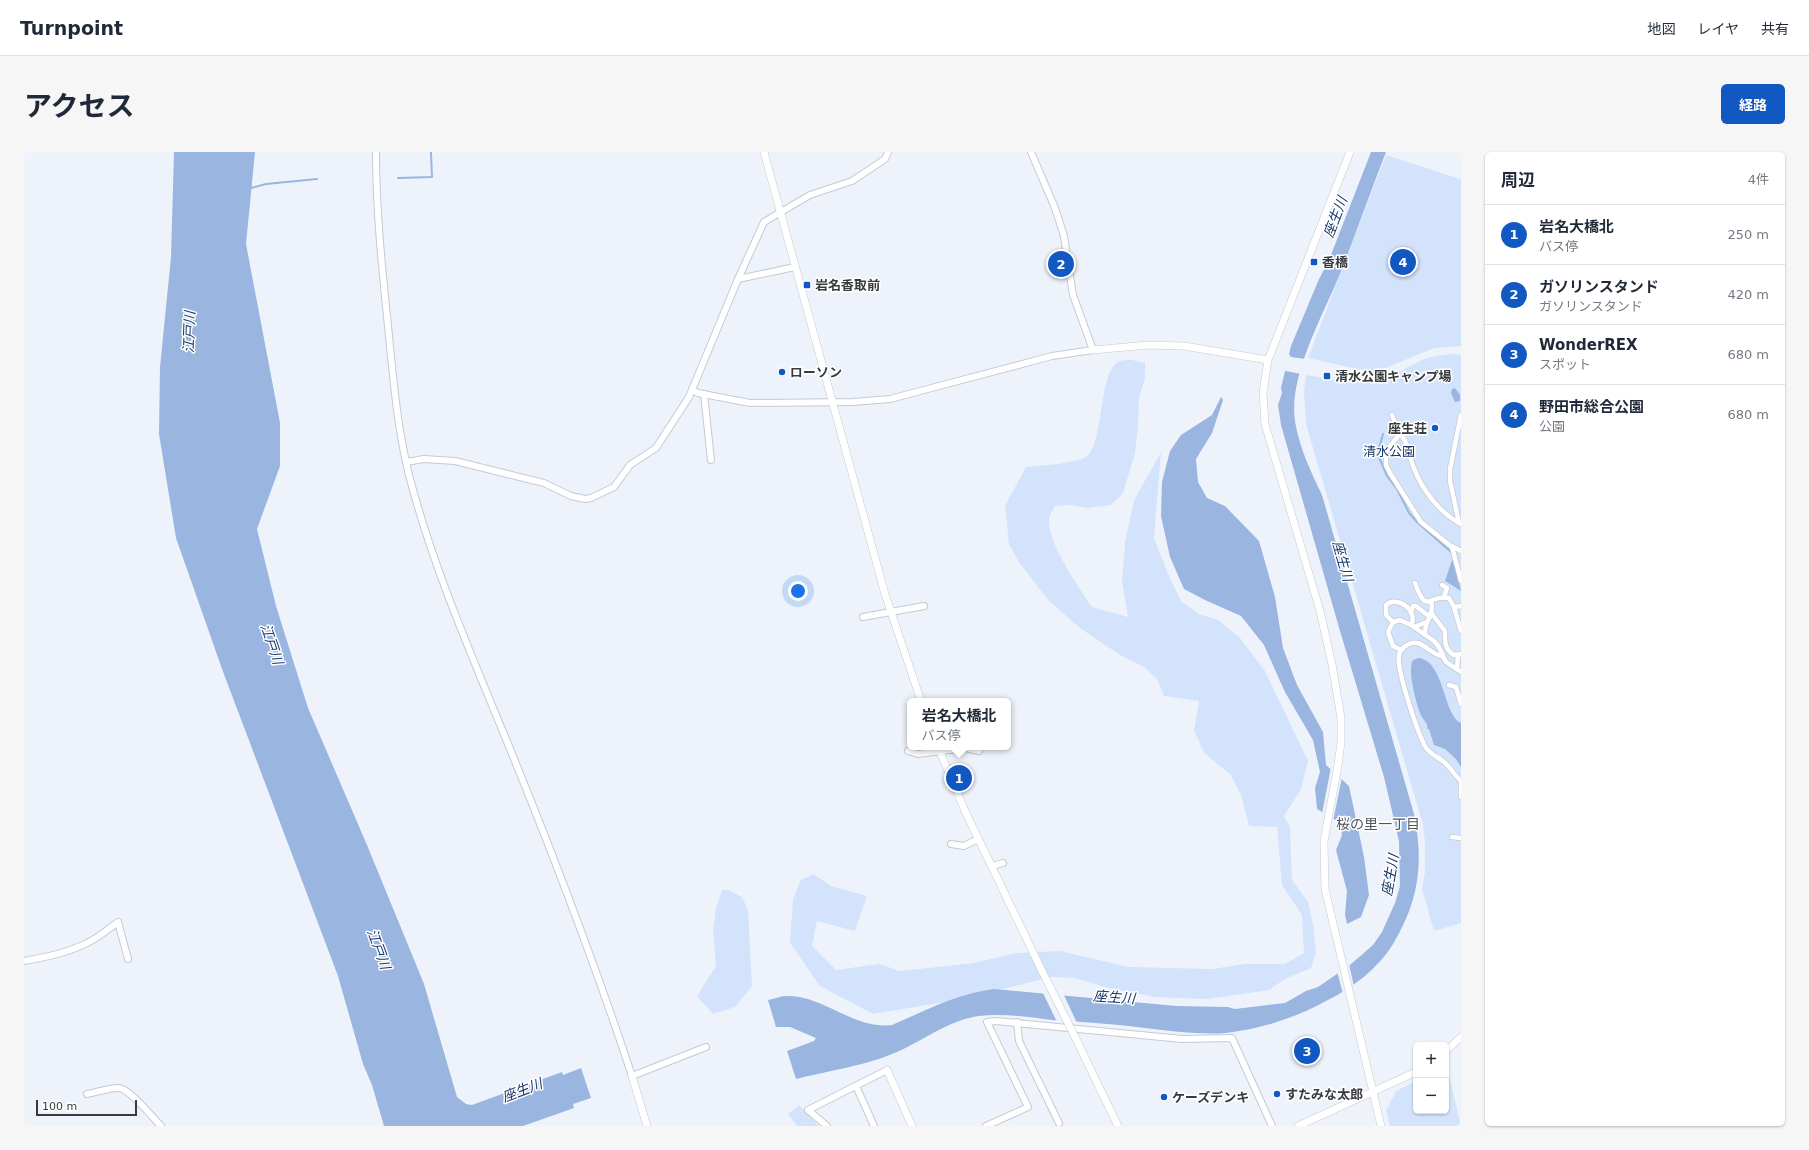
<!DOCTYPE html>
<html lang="ja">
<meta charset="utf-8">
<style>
body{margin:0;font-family:"DejaVu Sans","Noto Sans JP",sans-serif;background:#f6f6f7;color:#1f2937}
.controls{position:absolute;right:12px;bottom:12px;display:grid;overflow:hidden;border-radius:6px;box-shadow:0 1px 3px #0004}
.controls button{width:36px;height:36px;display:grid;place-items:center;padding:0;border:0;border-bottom:1px solid #e0e1e3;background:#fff;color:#1f2937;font:20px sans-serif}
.scale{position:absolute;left:12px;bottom:10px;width:101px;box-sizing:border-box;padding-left:4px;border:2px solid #383a3d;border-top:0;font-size:11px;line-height:14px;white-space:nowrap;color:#383a3d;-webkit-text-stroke:3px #fff;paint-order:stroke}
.you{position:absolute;left:774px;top:439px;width:14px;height:14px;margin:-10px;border:3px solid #fff;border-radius:50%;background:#1a73e8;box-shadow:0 0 0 6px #1a73e833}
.badge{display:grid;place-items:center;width:26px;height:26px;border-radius:50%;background:#1258c3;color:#fff;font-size:13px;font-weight:700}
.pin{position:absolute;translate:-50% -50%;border:2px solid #fff;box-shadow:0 1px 4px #0006}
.popup{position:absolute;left:883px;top:546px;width:104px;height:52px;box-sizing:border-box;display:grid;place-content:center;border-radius:6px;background:#fff;filter:drop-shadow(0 1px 3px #0005);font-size:13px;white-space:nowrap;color:#747a83}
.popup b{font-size:15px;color:#1f2937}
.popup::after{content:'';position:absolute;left:50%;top:100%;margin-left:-8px;border:8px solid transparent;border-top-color:#fff}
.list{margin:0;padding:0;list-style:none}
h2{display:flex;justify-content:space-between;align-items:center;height:52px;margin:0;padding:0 16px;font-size:17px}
h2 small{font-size:13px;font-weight:400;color:#747a83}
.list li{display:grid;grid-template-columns:26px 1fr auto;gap:12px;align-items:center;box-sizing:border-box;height:60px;padding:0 16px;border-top:1px solid #e0e1e3}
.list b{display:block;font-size:15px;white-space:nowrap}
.list p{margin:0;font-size:13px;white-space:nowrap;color:#747a83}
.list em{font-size:13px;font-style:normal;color:#747a83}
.map{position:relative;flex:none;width:1437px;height:974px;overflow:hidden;border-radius:6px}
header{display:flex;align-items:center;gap:24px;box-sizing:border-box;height:56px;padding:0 20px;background:#fff;border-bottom:1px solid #e0e1e3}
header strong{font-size:19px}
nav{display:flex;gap:22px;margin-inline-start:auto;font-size:14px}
.intro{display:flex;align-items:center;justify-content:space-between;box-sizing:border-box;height:96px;padding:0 24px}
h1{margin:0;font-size:28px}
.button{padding:10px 18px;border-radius:6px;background:#1258c3;color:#fff;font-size:14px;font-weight:700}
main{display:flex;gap:24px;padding:0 24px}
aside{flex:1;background:#fff;border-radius:6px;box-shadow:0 1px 3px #0004}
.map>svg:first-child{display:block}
.green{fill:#d3e3fc}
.water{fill:#9ab5e0}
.pier{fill:#eef3fb}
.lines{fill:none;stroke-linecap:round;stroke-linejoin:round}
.stream{stroke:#9ab5e0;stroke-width:2}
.pedestrian-casing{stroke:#c5cad2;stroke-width:6}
.minor-casing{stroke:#c5cad2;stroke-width:8}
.tertiary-casing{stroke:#c5cad2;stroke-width:8}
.pedestrian{stroke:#fff;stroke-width:4.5}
.minor{stroke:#fff;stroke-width:6}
.tertiary{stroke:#fff;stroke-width:7}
.tertiary-bridge-casing{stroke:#c5cad2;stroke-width:8;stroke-linecap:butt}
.tertiary-bridge{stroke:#fff;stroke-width:7}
.poi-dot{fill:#1258c3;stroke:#fff;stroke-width:1.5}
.labels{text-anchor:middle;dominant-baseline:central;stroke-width:3;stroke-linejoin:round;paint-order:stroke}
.poi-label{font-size:13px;font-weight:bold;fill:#383a3d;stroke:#fff;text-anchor:start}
.park-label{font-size:13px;fill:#17376b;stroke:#fff}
.water-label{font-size:14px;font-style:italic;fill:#18386c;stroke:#fff}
.neighbourhood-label{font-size:14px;fill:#50545b;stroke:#fff}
</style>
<header>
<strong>Turnpoint</strong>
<nav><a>地図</a><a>レイヤ</a><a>共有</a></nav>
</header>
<div class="intro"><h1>アクセス</h1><a class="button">経路</a></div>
<main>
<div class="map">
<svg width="1437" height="974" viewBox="0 0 1437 974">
<rect width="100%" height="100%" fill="#eef3fb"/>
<!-- green -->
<g class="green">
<polygon points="1362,3 1436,27 1437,26 1437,194 1410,196 1359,217 1343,219 1284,206"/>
<path d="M1428,202L1437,203V771L1410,779L1398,737L1401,719V690L1399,673L1282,272L1280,241L1282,223C1305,226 1330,234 1353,228C1370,225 1385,213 1401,207C1410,204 1419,203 1428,202Z"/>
<path d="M1108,208L1121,211V227L1115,245L1114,272L1111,301L1099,341L1087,353L1064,356L1045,353L1031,354C1029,358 1025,364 1025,368C1024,392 1055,435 1068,455L1104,465L1098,430L1101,391L1110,348L1137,300L1130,386L1145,424L1157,449L1175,462L1194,468L1216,486L1241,519L1284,609L1277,637L1260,664L1266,675L1268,728L1284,750L1289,773L1292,801L1287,816L1261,827L1245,838L1183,847L1131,845L1084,836L1051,826L1027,825L939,847L849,862L796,834L766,791L769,747L777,728L789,722L807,734L843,744L831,779L793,769L788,794L812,818L855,812L876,819L950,811L992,801L1036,799L1104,815L1188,817L1221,812H1261L1280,801L1278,763L1258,733L1253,675L1225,674L1217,643L1207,623L1180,601L1170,578L1175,549L1140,544L1133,527L1120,515L1096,503L1056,476L1024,448L995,410L985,392L981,354L1002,315C1013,314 1054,311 1062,305C1081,292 1073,219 1096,209C1099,208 1104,208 1108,208Z"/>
<polygon points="698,738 705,738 718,745 724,758 728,834 711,855 689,862 673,844 692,814 689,778 692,756"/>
<polygon points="1422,911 1437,974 1366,974 1362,959 1372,939 1392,929 1392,959 1422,959"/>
<polygon points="775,953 792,971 795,974 773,974 764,962"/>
</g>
<!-- water -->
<g class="water">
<polygon points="150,0 231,0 222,92 256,271 256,314 233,377 252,454 284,556 343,693 400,832 433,945 442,952 448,953 538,920 539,923 557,916 567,946 549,952 550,956 499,974 360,974 348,933 339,912 314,824 198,517 152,386 135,282 136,215 147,105"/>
<path d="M1347,0H1362C1347,39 1333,78 1318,117C1301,160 1264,223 1271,269C1275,295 1287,320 1298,343L1390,662C1400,711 1395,749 1369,792C1353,818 1328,836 1302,849C1271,866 1237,877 1202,881C1175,883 1148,879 1121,876C1090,872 1059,870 1028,868C1004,865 979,861 955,864C925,868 900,888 873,900C844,913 804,919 772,927L763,899L790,889L792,886L766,875H752L744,848C750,847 756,844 762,844C800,843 830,878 868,873C903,858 932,842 970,837L1152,854L1204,855L1211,857L1261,851L1282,839L1294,835L1326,813L1349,793L1358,780L1371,751L1376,734L1375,689L1360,625L1316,479L1257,273L1254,253L1258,241L1257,236L1267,194L1295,127L1305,108Z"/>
<polygon points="1431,236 1436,243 1436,249 1431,250 1427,241 1428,237"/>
<polygon points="1197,245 1199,248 1188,281 1172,307 1174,330 1183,346 1201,354 1235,389 1251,445 1259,496 1273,533 1299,580 1302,613 1325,634 1340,705 1345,743 1337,765 1323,772 1321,763 1323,739 1312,698 1318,683 1316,671 1293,657 1291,636 1296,620 1289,588 1261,540 1240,493 1217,464 1181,448 1160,437 1146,405 1137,364 1138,330 1146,299 1157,283 1188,263"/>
<polygon points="1428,408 1430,409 1437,439 1421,429"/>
<path d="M1395,506C1421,510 1419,563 1437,571V615L1432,607L1421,597L1410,593L1405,577H1403C1405,572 1398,567 1396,561C1392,550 1383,518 1389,508Z"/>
</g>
<!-- pier -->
<g class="pier">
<polygon points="1264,201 1267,205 1282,207 1277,222 1262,219 1258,220"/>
<polygon points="1307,615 1318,625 1309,669 1298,662"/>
<polygon points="1325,812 1330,835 1319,842 1313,819"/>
<polygon points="1018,839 1039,841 1053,871 1033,870"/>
</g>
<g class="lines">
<!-- stream -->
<g class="stream">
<polyline points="374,26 408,25 407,0"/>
<polyline points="227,36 242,32 293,27"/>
<polyline points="1359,282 1355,296 1355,305 1363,324 1373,337 1385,361 1394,371 1427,400"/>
</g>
<defs>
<g id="pedestrian">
<polyline points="1368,263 1376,282 1362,299 1362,313 1366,321 1397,370 1428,395 1437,429"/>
<path d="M1376,282C1385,290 1385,306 1390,316C1398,338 1416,361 1437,372"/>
<polyline points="1435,371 1426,329 1426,317 1437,263"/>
<polyline points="1428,394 1437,399"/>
<path d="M1391,431C1403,465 1405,441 1425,446L1430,455L1437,479"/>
<polyline points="1418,433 1423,436 1420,445"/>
<polyline points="1430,455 1437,454"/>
<polyline points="1387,459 1389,454 1392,454 1406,465"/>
<path d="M1408,462L1421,479C1421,489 1420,497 1430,503L1437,502"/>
<path d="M1369,470L1362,463V453C1372,443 1395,458 1387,473"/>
<polyline points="1390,475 1403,470"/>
<path d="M1401,483C1400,468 1411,464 1407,449"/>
<polyline points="1377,498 1369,494 1364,480 1369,470 1376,468 1387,473 1410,489 1415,495 1422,510 1437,520"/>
<path d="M1418,504C1406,503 1398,486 1385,492C1381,494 1376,498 1375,503C1372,517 1394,582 1402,596C1407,603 1415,605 1421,611C1427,616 1431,624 1437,629"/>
<polyline points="1433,517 1434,503"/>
<polyline points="1425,533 1432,535 1437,552"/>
<polyline points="1437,632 1437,645"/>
<polyline points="1428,685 1437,686"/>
</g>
<g id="minor">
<path d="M352,0C352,58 358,116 364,174C369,224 373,275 385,323C409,416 448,504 484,592C529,702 571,812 608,924L682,895"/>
<polyline points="714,127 771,115"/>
<polyline points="668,238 674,241 726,251 829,250 866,247 1028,204 1069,198 1049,143 1040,84 1031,56 1007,0"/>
<polyline points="680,242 687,308"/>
<polyline points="382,310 400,307 431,309 520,331 547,344 561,347 567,346 590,335 606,313 632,296 665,245 714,127 740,70 786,43 828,29 861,7 864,0"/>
<polyline points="839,465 900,454"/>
<polyline points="884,599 894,602 941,596 955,599"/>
<polyline points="927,692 940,694 954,687"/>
<polyline points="968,714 979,711"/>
<path d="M0,809C22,805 43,801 63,791C74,786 84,777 94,770L104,807"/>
<polyline points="993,870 995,889 1035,971"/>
<polyline points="832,934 850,974"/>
<path d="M63,942C71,941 87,935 95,936C106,937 129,966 137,974"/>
<polyline points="803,974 784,958 863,918"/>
<polyline points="962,974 1004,955 963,870 972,869 1158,887 1208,886 1248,974"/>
</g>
<g id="tertiary">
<polyline points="740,0 861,442 897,549"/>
<polyline points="1326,0 1244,208 1239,241 1241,272 1296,459 1308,512 1317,566 1317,590 1314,613 1300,689 1301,737 1357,974"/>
<polyline points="1069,198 1124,193 1160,194 1244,208"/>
<polyline points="914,595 941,659 1019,821"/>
<polyline points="1051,885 1094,974"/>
<polyline points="1422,899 1437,885"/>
<polyline points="863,918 888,974"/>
<polyline points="608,924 623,974"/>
<polyline points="1274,974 1392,920"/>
</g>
</defs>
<!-- pedestrian casing -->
<use href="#pedestrian" class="pedestrian-casing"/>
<!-- minor casing -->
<use href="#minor" class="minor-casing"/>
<!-- tertiary casing -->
<use href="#tertiary" class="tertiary-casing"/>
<!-- pedestrian -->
<use href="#pedestrian" class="pedestrian"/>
<!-- minor -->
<use href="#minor" class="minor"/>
<!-- tertiary -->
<use href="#tertiary" class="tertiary"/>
<defs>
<polyline id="tertiary-bridge" points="1019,821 1051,885"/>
</defs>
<!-- tertiary-bridge casing -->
<use href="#tertiary-bridge" class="tertiary-bridge-casing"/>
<!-- tertiary-bridge -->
<use href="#tertiary-bridge" class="tertiary-bridge"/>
</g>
<!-- markers -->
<g class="poi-dot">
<rect x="1286" y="106" width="8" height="8" rx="2"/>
<rect x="779" y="129" width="8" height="8" rx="2"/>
<circle cx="758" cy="220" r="4"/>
<rect x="1299" y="220" width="8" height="8" rx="2"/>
<circle cx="1411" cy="276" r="4"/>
<circle cx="1253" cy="942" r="4"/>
<circle cx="1140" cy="945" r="4"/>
</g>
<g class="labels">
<!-- poi labels -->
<g class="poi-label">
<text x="1298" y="110">香橋</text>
<text x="791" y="133">岩名香取前</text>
<text x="766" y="220">ローソン</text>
<text x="1311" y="224">清水公園キャンプ場</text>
<text x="1403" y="276" text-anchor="end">座生荘</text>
<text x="1261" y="942">すたみな太郎</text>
<text x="1148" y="945">ケーズデンキ</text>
</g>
<!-- park labels -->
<g class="park-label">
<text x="1365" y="299">清水公園</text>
</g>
<!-- water labels -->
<g class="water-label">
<text transform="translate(1311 65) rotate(-69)">座生川</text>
<text transform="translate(165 180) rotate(-88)">江戸川</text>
<text transform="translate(1319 409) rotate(74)">座生川</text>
<text transform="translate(248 492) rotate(71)">江戸川</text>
<text transform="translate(1366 723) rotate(-80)">座生川</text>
<text transform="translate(355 797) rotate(70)">江戸川</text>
<text transform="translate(1090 845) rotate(4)">座生川</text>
<text transform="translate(498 938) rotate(-21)">座生川</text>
</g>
<!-- neighbourhood labels -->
<g class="neighbourhood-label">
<text x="1354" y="672">桜の里一丁目</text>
</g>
</g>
</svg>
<div class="controls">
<button>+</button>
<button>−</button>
</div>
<div class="scale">100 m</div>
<div class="you"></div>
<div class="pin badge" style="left:935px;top:626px">1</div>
<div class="popup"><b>岩名大橋北</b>バス停</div>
<div class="pin badge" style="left:1037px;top:112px">2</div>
<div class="pin badge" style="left:1283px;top:899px">3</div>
<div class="pin badge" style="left:1379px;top:110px">4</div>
</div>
<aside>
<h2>周辺<small>4件</small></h2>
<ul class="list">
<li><span class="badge">1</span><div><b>岩名大橋北</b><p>バス停</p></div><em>250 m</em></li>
<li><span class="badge">2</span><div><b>ガソリンスタンド</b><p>ガソリンスタンド</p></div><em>420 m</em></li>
<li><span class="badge">3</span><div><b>WonderREX</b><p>スポット</p></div><em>680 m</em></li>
<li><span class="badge">4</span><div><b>野田市総合公園</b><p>公園</p></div><em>680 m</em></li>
</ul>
</aside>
</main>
